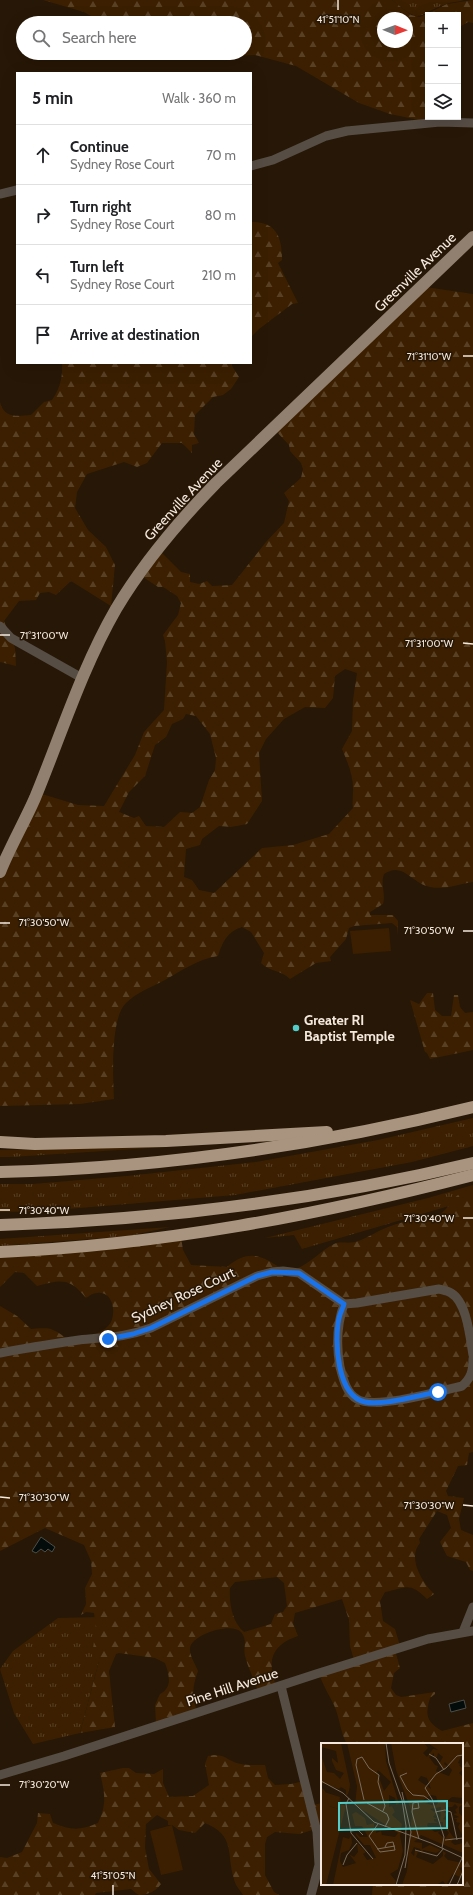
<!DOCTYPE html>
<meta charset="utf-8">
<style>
body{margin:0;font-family:Cabin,sans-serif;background:#f6f6f6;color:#202124}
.controls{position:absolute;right:12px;top:12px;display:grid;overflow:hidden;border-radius:0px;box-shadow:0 4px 16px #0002}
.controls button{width:36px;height:36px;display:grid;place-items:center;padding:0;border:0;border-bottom:1px solid #e0e0e0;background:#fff;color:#202124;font:20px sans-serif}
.compass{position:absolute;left:377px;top:12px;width:36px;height:36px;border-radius:50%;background:#fff;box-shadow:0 4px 16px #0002;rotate:91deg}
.stop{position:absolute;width:12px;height:12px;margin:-9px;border:3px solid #1a73e8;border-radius:50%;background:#fff}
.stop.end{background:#1a73e8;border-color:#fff;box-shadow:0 1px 4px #0008}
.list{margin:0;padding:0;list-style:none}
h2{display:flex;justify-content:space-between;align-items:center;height:52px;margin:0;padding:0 16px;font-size:17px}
h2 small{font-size:13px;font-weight:400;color:#757577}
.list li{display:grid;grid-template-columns:26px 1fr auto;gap:12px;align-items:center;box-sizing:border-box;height:60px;padding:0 16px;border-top:1px solid #e0e0e0}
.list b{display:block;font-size:15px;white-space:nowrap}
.list p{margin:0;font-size:13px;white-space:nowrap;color:#757577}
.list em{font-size:13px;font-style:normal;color:#757577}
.icon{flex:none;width:22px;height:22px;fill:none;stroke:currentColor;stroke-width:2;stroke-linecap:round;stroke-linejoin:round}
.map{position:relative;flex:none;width:473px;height:1895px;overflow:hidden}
.search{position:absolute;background:#fff;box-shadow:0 4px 16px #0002;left:16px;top:16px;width:236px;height:44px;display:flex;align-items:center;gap:10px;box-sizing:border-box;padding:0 14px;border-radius:22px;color:#757577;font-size:15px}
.panel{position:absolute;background:#fff;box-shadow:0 4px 16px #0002;left:16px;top:72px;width:236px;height:292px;border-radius:0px}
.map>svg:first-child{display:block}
.grass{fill:url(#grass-tufts)}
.forest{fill:url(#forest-firs);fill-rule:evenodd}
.pitch{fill:#3b1f00}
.water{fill:#030c0b;stroke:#4c4e4a}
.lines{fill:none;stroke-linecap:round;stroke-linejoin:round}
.street{stroke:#564d45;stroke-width:9}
.primary{stroke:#91806f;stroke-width:12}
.highway{stroke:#a9947f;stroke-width:12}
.route{stroke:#1a73e8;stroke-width:5}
.ticks{fill:none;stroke:#f5e9de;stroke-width:1.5}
.poi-dot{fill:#53cdc9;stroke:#271706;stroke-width:1.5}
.labels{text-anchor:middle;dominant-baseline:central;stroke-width:3;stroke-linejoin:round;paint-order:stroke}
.street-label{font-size:14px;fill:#f5e9de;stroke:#271706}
.poi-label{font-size:14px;font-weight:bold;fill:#f5e9de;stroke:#271706;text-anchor:start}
.inset-road{fill:none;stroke:#796b5c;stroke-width:1}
.view{fill:#53cdc9;fill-opacity:0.15;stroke:#53cdc9;stroke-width:2}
.inset-edge{fill:none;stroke:#f5e9de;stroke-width:2}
.ticks-label{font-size:10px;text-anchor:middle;fill:#f5e9de;stroke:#271706;stroke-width:3;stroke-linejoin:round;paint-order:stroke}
</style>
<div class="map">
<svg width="473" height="1895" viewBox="0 0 473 1895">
<defs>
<pattern id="grass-tufts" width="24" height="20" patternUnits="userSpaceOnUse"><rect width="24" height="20" fill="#3b1f00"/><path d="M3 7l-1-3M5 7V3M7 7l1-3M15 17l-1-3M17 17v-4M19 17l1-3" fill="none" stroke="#584025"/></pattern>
<pattern id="forest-firs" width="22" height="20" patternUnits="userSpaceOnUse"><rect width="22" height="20" fill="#3b1f00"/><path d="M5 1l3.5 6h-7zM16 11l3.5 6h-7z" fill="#584025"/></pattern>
</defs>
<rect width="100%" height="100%" fill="#271706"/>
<!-- grass -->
<g class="grass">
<path d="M392,0H464C458,2 452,2 446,4C414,16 423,25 392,0Z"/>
<polygon points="473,1118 473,1146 412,1162 235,1195 43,1211 0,1212 0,1184 33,1184 127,1176 256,1162 378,1140"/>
<polygon points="165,1147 11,1157 0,1157 0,1150"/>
<polygon points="473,1185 473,1199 302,1249 294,1235 265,1238 428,1198"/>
<polygon points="170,1227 128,1236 0,1246 0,1239"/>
<polygon points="102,1617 99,1661 80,1733 33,1744 14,1713 0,1669 13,1651 58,1618"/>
</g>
<!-- forest -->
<g class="forest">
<path d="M43,0H392L411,15L420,17L447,4L473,0V23L468,22L458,28V15H428V117H437V119L419,120L390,114L359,103L296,66L255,55L187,58L152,53H245V23H103L84,12ZM383,18H407V42H383Z"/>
<path d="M251,222C276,222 282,236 282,260L278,263L298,303L292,304L259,329L251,337Z"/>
<path d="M425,287L473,294V882C459,884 445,890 430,887C412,884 403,861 384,874C380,885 386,893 383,904L370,912V915H393L398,921V935L397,927L392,923L354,926L349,928L346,939L330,957L331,961L316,963L290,979C281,970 270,972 261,963L264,953L251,932L242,927C228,931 222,942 218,956C199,959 182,970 165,980C152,987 137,992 126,1003C110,1018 113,1078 114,1099L80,1104L0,1106V862L32,791L78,805L104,806L135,755L144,732L164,710L167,662L165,641L163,635L178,615L181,603L177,596L163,587H158L140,575L158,549L181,572L190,574V582L199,584L207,581L212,586L232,585L266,542L284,523L289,501L284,493L301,478L303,469L301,463L290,451L289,445L275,430ZM345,669L357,673L353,700L352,731L342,749C348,763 354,777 353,793C353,798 352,803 353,808L329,834L293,845L262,848L214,893L199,890L192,880L184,877L186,849L200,845L202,839L219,826L231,827L247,824L262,801L259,753L266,739L284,719L305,707L325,708L333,698L335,676ZM186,714L196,716L210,734L216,758L215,770L209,780L200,807L192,813L180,812L164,827L146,826L139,816L134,818L119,812L129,792L145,776L155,745L166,737L172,724L183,719Z"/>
<path d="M62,363H232V366L239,377L231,389L223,395L213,397L195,415L194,434L199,443L192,445V453L182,443H162L147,463L137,467L124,462L87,474L77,492L75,508L88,530L106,547L115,565L111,606L71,581L56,595L49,592L40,593L36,600L19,601L4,621L15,648L16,666L0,662V402C4,419 18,416 31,415L44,402L52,400C60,389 63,376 62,363Z"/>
<polygon points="427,993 433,993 435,1010 442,1016 451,1016 454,995 458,995 460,1007 465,1013 473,1012 473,1050 430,1059 427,1053 425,1052 410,1000 419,1004"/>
<path d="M473,1189V1452L469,1453L467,1465L458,1466L446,1491L448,1496L464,1498L459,1519L461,1530L473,1535V1571L470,1570L466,1562L447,1556L440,1542L451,1528L447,1515L437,1511L419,1539L420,1543C407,1558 422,1582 434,1594L427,1599C410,1582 408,1587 385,1592L380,1601L383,1621L395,1629L400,1646L395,1650L400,1668L394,1673L391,1688L396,1695L401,1697L435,1692V1694L430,1698C425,1715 426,1721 442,1731L473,1723V1895H372L373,1884H462V1744H347C340,1732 340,1718 334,1705C329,1695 323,1685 319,1674L354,1660L350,1646L349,1620L342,1599L295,1613L293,1623L298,1636C271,1645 267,1661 276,1686L258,1691C254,1679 248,1668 245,1656C243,1648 248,1640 241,1632C232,1622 192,1634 190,1648C189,1655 195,1664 198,1671C192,1688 192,1695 197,1712L156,1724L155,1705L160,1694C173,1688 169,1674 165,1663L155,1658L119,1653L116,1654L109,1671L115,1727L80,1733L99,1661H95L92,1655L96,1628L94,1613L86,1612L81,1615L86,1604L85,1588L92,1574L91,1561L84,1545L45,1528L0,1551V1306L17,1316L31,1329C37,1329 47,1327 53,1330C61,1333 65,1340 75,1339C86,1338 101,1334 109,1325C117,1316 114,1290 97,1293C93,1293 89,1296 86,1298C69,1277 61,1280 37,1286L24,1273L15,1272L0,1287V1250L181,1237L183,1250L191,1265L227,1267C262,1237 277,1278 296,1269C311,1263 320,1251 334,1244C340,1241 348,1244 355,1242C366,1239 377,1231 388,1227C396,1224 406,1221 414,1220C421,1219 430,1220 435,1217C453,1209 448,1194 473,1189ZM277,1577L284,1583L287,1606L283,1612L275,1614L271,1624L244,1632C232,1622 229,1603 230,1588L235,1582Z"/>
<path d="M214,1755C226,1756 223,1757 232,1761C241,1766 255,1765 265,1765L268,1778L275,1785L291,1784L304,1781L313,1805L322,1803V1871L316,1829L299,1834L275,1832L267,1837L265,1844V1875L274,1892L279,1895H243C240,1890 235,1885 234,1879C226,1853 236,1836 205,1823L195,1833L179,1830L172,1825H168V1821L157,1815L146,1824L145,1848L149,1869L161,1884C156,1891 148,1895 139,1895C136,1894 133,1890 131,1889L96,1893L95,1895H0V1857L7,1858L22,1852L37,1823L38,1813L50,1814L53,1823C71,1830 79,1831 98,1823C107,1804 105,1794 100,1773L123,1768H129L136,1773L154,1774L163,1769V1783L169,1797L193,1796L209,1785L205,1764L208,1756Z"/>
</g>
<!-- pitch -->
<g class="pitch">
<polygon points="389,928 391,951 353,954 350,931"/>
<polygon points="172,1825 183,1870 161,1875 150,1831"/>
</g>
<!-- water -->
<g class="water">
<polygon points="41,1537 55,1547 52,1552 48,1549 45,1552 41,1549 36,1553 32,1551"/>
<polygon points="464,1700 466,1708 451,1712 449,1704"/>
</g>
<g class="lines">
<!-- street -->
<g class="street">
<polyline points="251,166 273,160 326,136 347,131 440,122 473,123"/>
<polyline points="0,194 17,190"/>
<polyline points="0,626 11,638 82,678"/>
<path d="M344,1304C337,1324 336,1345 340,1367C343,1378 346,1393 357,1399C375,1410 441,1391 462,1386C471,1378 473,1371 473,1359"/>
<path d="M0,1353C26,1348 52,1344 79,1340C106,1337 123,1338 151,1328L257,1276L272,1272L283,1271L299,1273L344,1304L357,1303L439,1289C442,1290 448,1291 451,1293C467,1302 470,1338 473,1355"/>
<polyline points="463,1632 473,1607"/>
<polyline points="281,1686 317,1832 319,1865 311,1895"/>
<polyline points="0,1775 64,1756 316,1674 428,1639 473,1631"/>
</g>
<!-- primary -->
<path class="primary" d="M0,872C10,847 24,823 35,798C61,735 82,668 116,609C144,562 178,522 216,483L473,237"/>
<!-- highway -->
<g class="highway">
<polyline points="0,1142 35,1144 166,1141 327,1132"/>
<path d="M0,1172C159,1168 319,1145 473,1107"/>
<path d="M0,1225C159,1220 318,1200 473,1163"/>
<path d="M0,1252C161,1245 318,1215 473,1175"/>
</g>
</g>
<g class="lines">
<!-- route -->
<path class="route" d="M108,1339L133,1334L151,1328L257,1276L272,1272L299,1273L344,1304C343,1308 340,1313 339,1318C334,1341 337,1396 365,1402C382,1406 420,1395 438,1392"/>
</g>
<!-- ticks -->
<path class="ticks" d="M338,10V0M463,356H473M0,635H10M463,643L473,644M0,923H10M463,931H473M0,1210H10M463,1218H473M0,1497L10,1498M463,1505L473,1506M0,1785H10M113,1895V1885"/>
<!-- markers -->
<circle class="poi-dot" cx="296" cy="1028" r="4"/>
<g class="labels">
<!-- street labels -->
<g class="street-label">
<text transform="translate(415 272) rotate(-44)">Greenville Avenue</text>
<text transform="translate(183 499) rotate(-47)">Greenville Avenue</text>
<text transform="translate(183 1295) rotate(-25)">Sydney Rose Court</text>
<text transform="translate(232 1687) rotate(-18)">Pine Hill Avenue</text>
</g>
<!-- poi labels -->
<g class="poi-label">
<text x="304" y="1020">Greater RI<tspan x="304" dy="16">Baptist Temple</tspan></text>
</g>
</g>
<!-- overview -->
<g transform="translate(321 1743)">
<rect width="142" height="142" fill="#271706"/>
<path d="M3,49L19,54L17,66L7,63Z" fill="#3b1f00"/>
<path d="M0,0H20L29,42L28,48L27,51L25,53V47L20,44L18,46L2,40L0,44L4,48L8,63L17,66L19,54L20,61L25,63L5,142H0V12L6,29L13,30L19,36L23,30L15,27L11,18V15L17,20L15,8L0,4ZM26,0H64L65,18L78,61L75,62L74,55L68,52V64L71,63L74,69L71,72L81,81L79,93L82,108L77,126L69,131L75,138L74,142H12L22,94L28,96L30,92L31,100L28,107L20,110L19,118L22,124L35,120L28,111L33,114L37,109L36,100L45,109L42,111L46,117L55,115L49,102H43L35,92V90L39,94H47L41,83H34L31,71L35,69L44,75L46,82L53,80V85H56L55,90L60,88L61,92L74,94L77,90L34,62L36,43ZM57,27L70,39L63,48L56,29ZM70,0H103L107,5L102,10L106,14L112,6L117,7L107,0H142V9L137,20L140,21L138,22L142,26L138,30L142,34V55L131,54L126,58L142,61L138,64V70L142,74V93L137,84L139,80L135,79L136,76H132L138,74L132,71L136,70L134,67L137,64L134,61L131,64H125L123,70L129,68L122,76L127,77L128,88L133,95L130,99L134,102L142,100V110L100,92L93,99L101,100V106L109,102L120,107L115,110L102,107L101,111L99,106L93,104L90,110L93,113L94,107L97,109L95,114L112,121L122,113V108L125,110L123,113L127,117L142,120V124L138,125L141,129L139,134L132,131L125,142L122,138L115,142H81L86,128L91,69L75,27ZM113,10V14H116L117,10L122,14L118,21L123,27L126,23L123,21L124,19L131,27L128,33L115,28L117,23L114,22L108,14ZM100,33L106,35L110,46L97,37ZM110,52L115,53L117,60L114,63L104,60H107L106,56L103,60L101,58ZM120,64L119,79H122V83L128,90L124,96L117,90L119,88L114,89L106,83L107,80H117L113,78V76H117L112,74L115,70L109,66Z" fill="#3b1f00" fill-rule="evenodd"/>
<path class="inset-road" d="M65,0L68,20L81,57L85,83L84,112L75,142M108,11L115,15L123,27M86,30L79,33L86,46L92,52L103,53L111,59M0,38L22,50L53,79L110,100L142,115M81,49L90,89L84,125M28,55L25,61L30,90L52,116M43,57L35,22L36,16L41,14L48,25L58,32L57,39L64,63L62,68M46,60L66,71L68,76L64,84M92,66L98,65L97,59L92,60L91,69L98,96M114,69L124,67L130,69L136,97M57,81L48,93L59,109L74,107L72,99L66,100L64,104M30,88L37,87L42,92M124,97L142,95M121,105L123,94L111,56L104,45L115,31L125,25L136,13L142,12M56,106L74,103M94,107L116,113L123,105M22,122L26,112L36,100M128,142L141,115M136,142L142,128"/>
<path class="view" d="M126,58V85L18,87V60Z"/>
<rect width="142" height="142" class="inset-edge"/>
</g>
<g class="ticks-label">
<text x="338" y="23">41°51'10"N</text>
<text x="429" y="360">71°31'10"W</text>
<text x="44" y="639">71°31'00"W</text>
<text x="429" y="647">71°31'00"W</text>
<text x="44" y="926">71°30'50"W</text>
<text x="429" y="934">71°30'50"W</text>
<text x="44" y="1214">71°30'40"W</text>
<text x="429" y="1222">71°30'40"W</text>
<text x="44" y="1501">71°30'30"W</text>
<text x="429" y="1509">71°30'30"W</text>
<text x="44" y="1788">71°30'20"W</text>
<text x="113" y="1879">41°51'05"N</text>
</g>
</svg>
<div class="controls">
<button>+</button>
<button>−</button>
<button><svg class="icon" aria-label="layers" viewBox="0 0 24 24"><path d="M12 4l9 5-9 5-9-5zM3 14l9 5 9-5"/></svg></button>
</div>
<svg class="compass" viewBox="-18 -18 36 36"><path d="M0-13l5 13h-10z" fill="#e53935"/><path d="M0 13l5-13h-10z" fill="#757577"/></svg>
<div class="stop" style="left:438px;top:1392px"></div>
<div class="stop end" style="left:108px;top:1339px"></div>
<div class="search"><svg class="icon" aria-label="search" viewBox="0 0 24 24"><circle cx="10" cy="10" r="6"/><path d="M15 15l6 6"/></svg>Search here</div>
<section class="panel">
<h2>5 min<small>Walk · 360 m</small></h2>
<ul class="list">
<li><svg class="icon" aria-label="ahead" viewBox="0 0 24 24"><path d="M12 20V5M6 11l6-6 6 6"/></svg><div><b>Continue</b><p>Sydney Rose Court</p></div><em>70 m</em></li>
<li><svg class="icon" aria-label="right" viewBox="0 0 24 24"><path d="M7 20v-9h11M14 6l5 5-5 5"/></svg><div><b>Turn right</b><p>Sydney Rose Court</p></div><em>80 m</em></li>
<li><svg class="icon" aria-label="left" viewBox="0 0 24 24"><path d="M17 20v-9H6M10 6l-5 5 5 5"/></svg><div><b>Turn left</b><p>Sydney Rose Court</p></div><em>210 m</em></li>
<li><svg class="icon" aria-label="arrive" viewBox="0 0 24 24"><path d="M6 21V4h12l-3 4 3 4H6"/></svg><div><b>Arrive at destination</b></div></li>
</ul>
</section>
</div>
